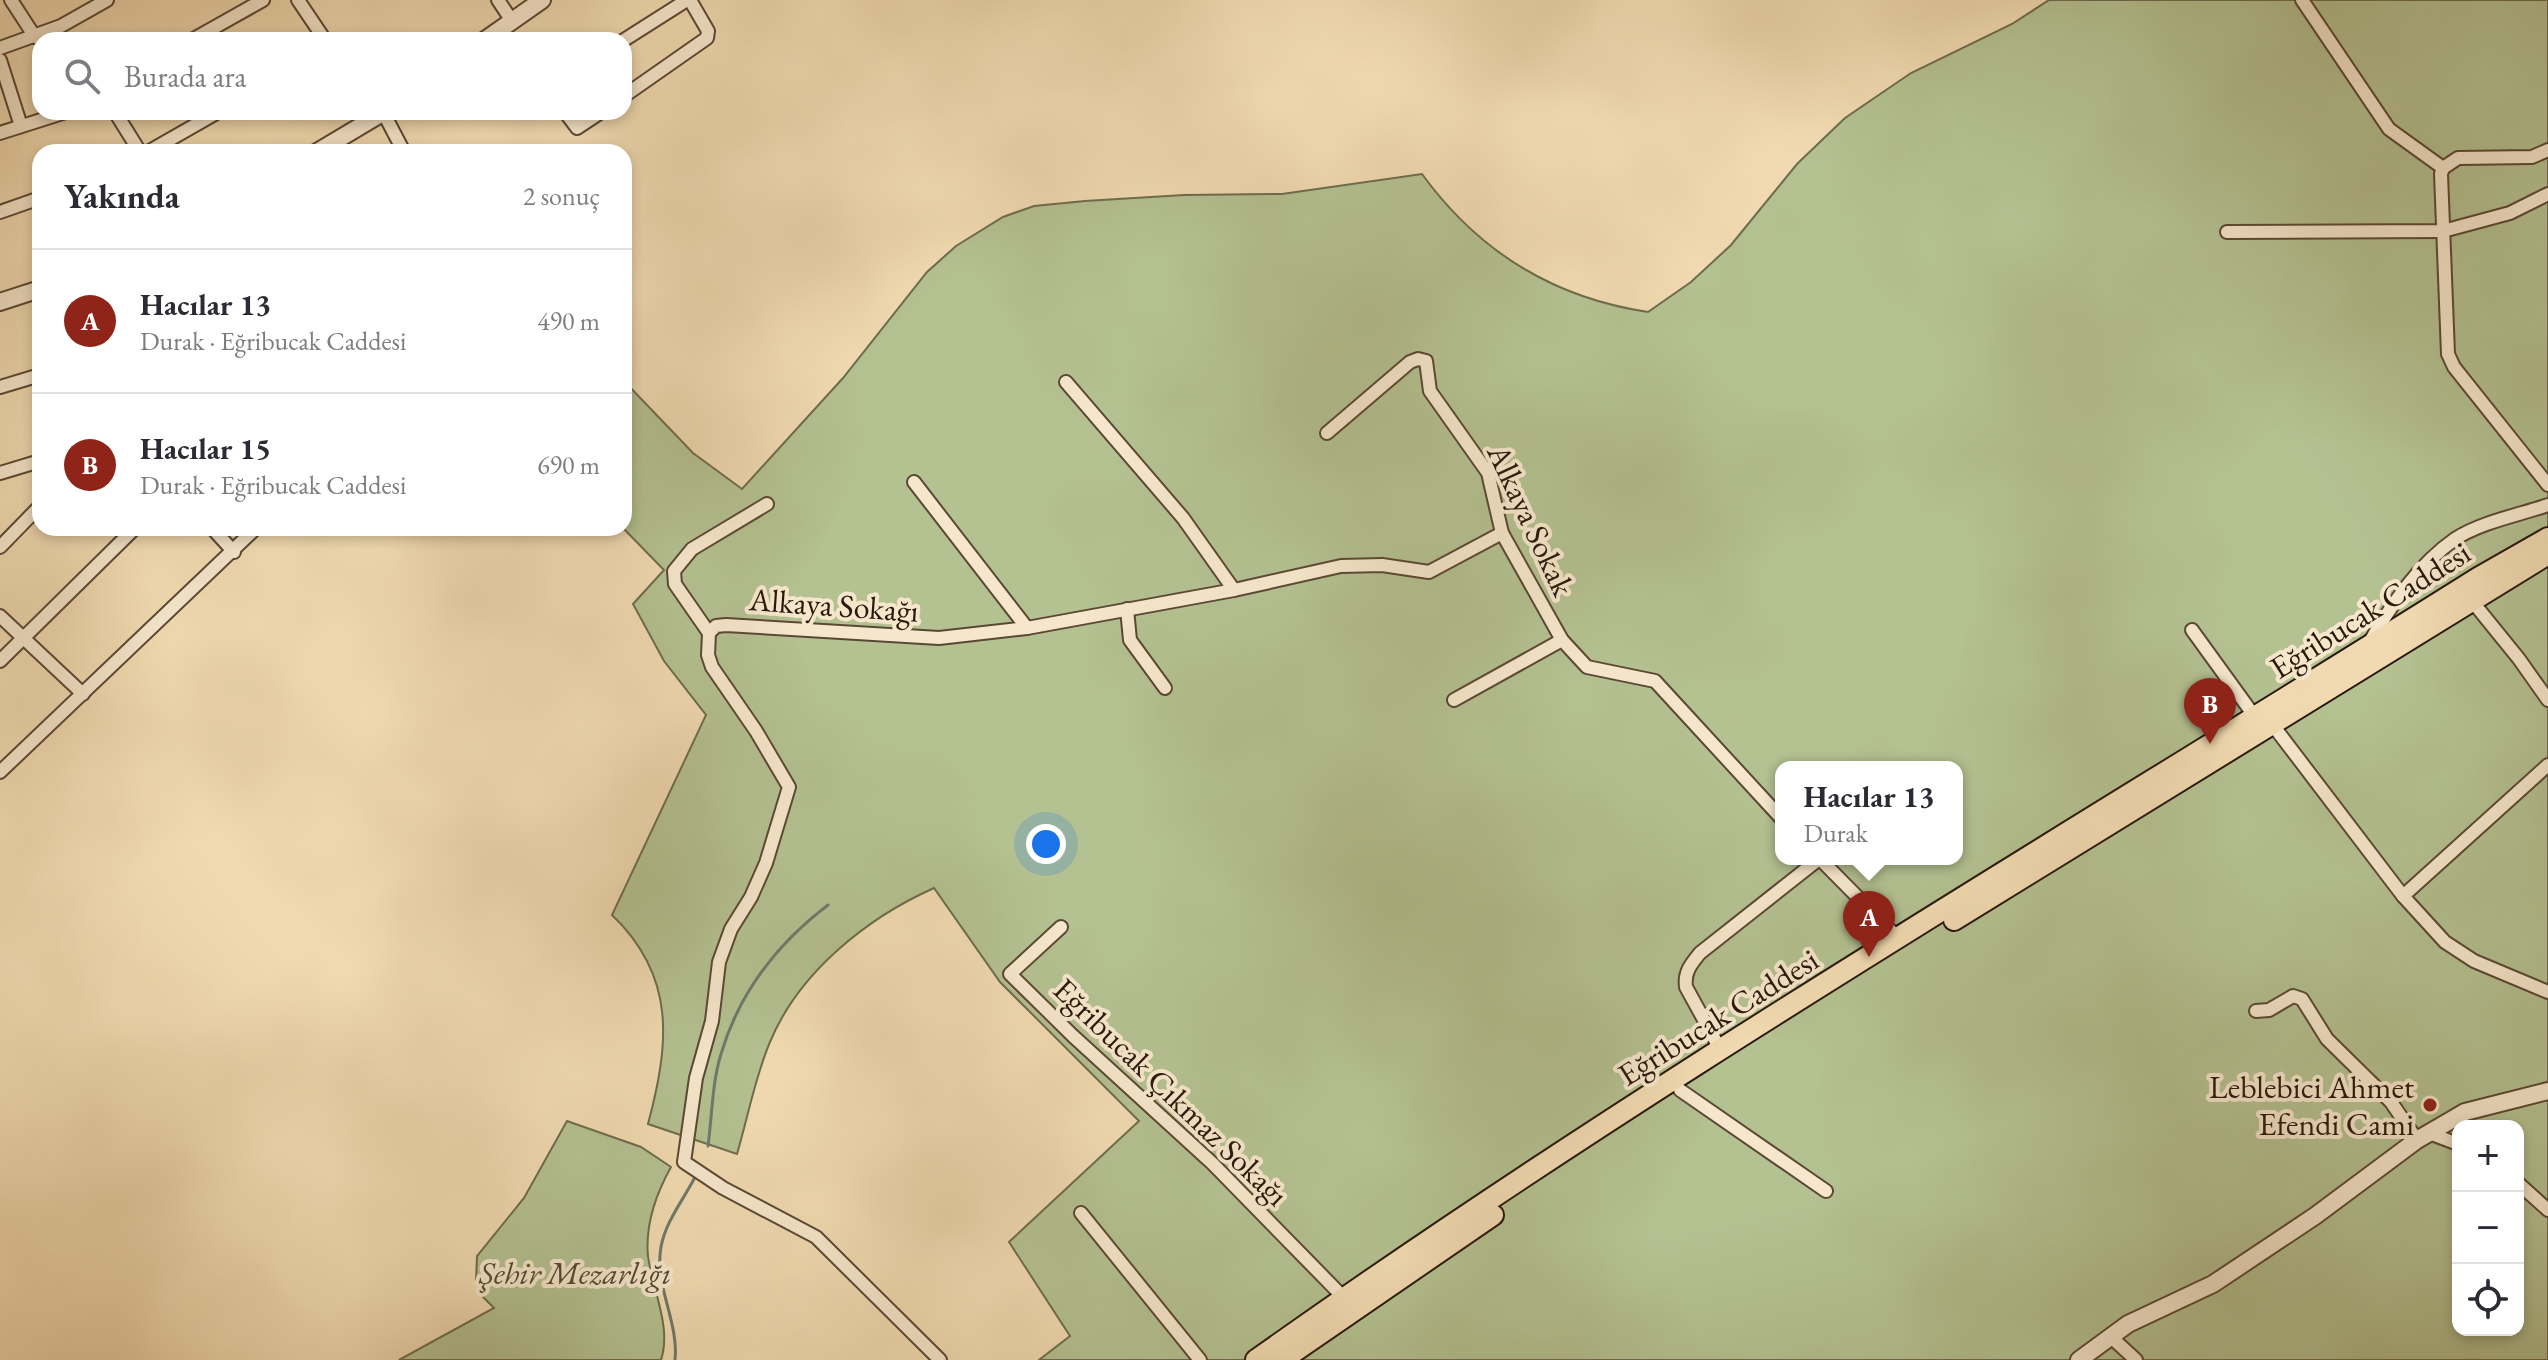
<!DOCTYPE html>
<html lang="tr">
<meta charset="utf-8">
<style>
body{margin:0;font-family:"EB Garamond",serif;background:#f2f2f3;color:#2b2b33}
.controls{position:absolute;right:24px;bottom:24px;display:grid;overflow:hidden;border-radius:16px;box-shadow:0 4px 12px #0003}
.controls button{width:72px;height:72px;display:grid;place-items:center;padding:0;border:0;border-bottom:2px solid #e1e1e2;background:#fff;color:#2b2b33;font:40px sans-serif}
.you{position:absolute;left:1046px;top:844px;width:28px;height:28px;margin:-20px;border:6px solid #fff;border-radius:50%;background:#1a73e8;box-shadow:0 0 0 12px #1a73e833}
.badge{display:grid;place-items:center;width:52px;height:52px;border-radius:50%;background:#8f2418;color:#fff;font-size:26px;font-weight:700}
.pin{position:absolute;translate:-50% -66px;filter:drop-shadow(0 2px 4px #0008)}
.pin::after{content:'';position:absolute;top:42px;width:28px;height:24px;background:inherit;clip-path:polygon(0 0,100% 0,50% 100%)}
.popup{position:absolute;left:1775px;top:761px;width:188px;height:104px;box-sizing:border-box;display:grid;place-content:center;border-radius:16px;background:#fff;filter:drop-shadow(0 2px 6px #0005);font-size:26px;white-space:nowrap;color:#7c7c81}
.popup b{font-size:30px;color:#2b2b33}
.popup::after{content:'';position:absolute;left:50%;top:100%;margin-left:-16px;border:16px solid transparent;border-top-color:#fff}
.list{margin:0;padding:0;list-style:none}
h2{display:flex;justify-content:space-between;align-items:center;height:104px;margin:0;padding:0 32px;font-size:34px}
h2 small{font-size:26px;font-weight:400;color:#7c7c81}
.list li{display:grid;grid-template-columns:52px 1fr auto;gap:24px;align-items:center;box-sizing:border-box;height:144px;padding:0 32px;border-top:2px solid #e1e1e2}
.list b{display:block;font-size:30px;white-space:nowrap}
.list p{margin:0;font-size:26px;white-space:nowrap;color:#7c7c81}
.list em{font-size:26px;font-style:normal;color:#7c7c81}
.icon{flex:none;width:44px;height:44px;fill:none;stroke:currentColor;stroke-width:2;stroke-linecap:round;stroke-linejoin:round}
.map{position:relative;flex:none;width:2548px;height:1360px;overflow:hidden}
.search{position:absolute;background:#fff;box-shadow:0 4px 12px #0003;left:32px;top:32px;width:600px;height:88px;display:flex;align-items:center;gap:20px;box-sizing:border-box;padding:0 28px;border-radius:24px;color:#7c7c81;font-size:30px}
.panel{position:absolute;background:#fff;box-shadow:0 4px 12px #0003;left:32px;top:144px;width:600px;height:392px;border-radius:24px}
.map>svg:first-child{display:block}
.green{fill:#b4c191;stroke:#6e6c4e;stroke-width:2;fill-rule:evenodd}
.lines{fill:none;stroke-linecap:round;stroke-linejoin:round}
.stream{stroke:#6d7a6c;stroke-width:3}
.minor-casing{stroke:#5b4834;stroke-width:16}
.tertiary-casing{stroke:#5b4834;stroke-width:20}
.primary-casing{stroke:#29180b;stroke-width:24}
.minor{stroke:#f6e7cc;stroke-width:12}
.tertiary{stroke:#f6e7cc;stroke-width:16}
.primary{stroke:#f1dab1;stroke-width:20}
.poi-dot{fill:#8f2418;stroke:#f6e7cc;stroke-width:3}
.labels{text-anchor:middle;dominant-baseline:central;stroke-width:8;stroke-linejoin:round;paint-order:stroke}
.street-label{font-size:32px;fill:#29180b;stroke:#f6e7cc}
.poi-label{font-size:32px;fill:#29180b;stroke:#f6e7cc;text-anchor:end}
.park-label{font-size:32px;font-style:italic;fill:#534b33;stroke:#f6e7cc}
</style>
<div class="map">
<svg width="2548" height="1360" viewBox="0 0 2548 1360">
<rect width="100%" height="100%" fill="#f1dab1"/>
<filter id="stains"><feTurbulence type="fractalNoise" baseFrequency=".0025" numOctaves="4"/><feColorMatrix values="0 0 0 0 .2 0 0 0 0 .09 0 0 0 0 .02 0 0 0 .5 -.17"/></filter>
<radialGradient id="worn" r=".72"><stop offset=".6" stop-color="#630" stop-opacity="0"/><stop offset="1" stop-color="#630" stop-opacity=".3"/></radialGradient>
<!-- green -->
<g class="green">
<path d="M2049,0H2548V1360H1039L1070,1336L1009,1242L1139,1121L1000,982L934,888C867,918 799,972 770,1042C755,1077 748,1117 737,1154L648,1124C669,1045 677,977 612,915L706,715L664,661L633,604L664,570L623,528L624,381L693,453L742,489L843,378L927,272L956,246L1003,217L1034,206L1085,201L1184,195L1282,194L1422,174C1478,251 1554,298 1648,312L1691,282L1731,245L1797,164L1845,118L1911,73L2012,24ZM1781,767H1957V859H1781ZM2458,1126H2518V1330H2458Z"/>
<path d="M567,1121L641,1147L671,1167C656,1194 645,1225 648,1256C652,1289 672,1327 661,1360H399L494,1308L482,1296L476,1281L477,1256L524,1198Z"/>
</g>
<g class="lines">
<!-- stream -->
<g class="stream">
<path d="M708,1146C712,1117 712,1083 721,1054C739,993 778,943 828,905"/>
<path d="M675,1360C679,1322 654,1285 661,1247C665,1223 683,1200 694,1179"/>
</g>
<defs>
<g id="minor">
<polyline points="11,0 35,37"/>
<polyline points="298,0 325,40"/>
<polyline points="498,0 512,21"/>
<polyline points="2302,0 2389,129 2443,168"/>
<polyline points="192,40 263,0"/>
<polyline points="624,40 687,0"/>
<polyline points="0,48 61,26 107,0"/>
<polyline points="0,60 21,126"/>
<polyline points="624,96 707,38 708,31 690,0"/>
<polyline points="115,112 140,152"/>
<polyline points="383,112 404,152"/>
<polyline points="565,112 577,128 601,112"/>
<polyline points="0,133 66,112"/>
<polyline points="148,152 218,112"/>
<polyline points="2443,168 2441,174 2448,354 2454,367 2548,485"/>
<polyline points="2443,168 2458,158 2532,157 2548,150"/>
<polyline points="0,212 40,198"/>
<polyline points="2227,232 2443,231 2510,213 2548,194"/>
<polyline points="1066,382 1183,518 1234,590"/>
<polyline points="0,387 40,375"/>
<polyline points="1327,433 1410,362 1418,359 1426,361 1430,391 1488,473 1502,533 1562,640 1587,667 1655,681 1781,818"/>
<polyline points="0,473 40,461"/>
<polyline points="914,482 1027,628"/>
<polyline points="212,528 234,552"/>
<polyline points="0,547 40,506"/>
<polyline points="2472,601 2519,659 2548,700"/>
<polyline points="1127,609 1130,640 1165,688"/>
<polyline points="0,616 83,694"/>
<polyline points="2192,630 2255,717"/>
<polyline points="709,633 675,584 674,571 692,549 767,504"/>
<path d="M2369,643C2392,604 2418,565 2455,539C2481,522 2519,515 2548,505"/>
<polyline points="0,661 135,528"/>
<polyline points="1454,700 1562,640"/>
<polyline points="2272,724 2403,896 2445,942 2474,961 2548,992"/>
<polyline points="0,772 256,528"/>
<polyline points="1820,859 1899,939"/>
<polyline points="2403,896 2548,765"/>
<polyline points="1061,927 1010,974 1073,1036 1212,1163 1344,1298"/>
<polyline points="2256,1011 2269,1010 2293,996 2302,999 2327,1039 2391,1102 2417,1140"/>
<path d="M1720,1049L1686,987C1684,972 1691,964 1700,953L1819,859"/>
<polyline points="1680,1090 1826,1191"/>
<polyline points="2429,1133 2458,1144"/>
<polyline points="2518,1183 2548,1210"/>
<polyline points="1081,1213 1200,1360"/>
<polyline points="2111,1337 2136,1360"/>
<polyline points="940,1360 816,1237 723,1188 684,1162 696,1078 712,1021 719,962 731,929 751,897 766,863 789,787 756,731 712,667 708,655 709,633 716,626 726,625 939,638 1027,628 1234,590 1341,566 1382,565 1429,572 1502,533"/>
</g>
<g id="tertiary">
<polyline points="485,40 542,0"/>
<polyline points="317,152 384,112"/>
<polyline points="0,302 40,289"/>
<polyline points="2079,1360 2128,1324 2213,1284 2315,1216 2417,1140 2465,1112 2548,1091"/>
</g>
<g id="primary">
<polyline points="1954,920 2548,554"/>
<path d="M1256,1360C1650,1080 2069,835 2478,578L2548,538"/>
<polyline points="1282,1360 1493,1215"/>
</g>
</defs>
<!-- minor casing -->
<use href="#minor" class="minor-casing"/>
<!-- tertiary casing -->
<use href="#tertiary" class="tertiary-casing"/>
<!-- primary casing -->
<use href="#primary" class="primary-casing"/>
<!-- minor -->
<use href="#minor" class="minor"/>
<!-- tertiary -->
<use href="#tertiary" class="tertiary"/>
<!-- primary -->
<use href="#primary" class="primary"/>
</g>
<!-- markers -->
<circle class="poi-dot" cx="2430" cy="1105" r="8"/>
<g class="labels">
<!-- street labels -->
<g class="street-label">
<text transform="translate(1531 520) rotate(65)">Alkaya Sokak</text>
<text transform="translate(834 605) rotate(4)">Alkaya Sokağı</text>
<text transform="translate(2370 610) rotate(-32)">Eğribucak Caddesi</text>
<text transform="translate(1718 1017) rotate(-32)">Eğribucak Caddesi</text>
<text transform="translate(1171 1092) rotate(44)">Eğribucak Çıkmaz Sokağı</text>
</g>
<!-- poi labels -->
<g class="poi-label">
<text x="2414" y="1087">Leblebici Ahmet<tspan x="2414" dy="37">Efendi Cami</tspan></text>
</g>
<!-- park labels -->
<g class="park-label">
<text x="575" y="1273">Şehir Mezarlığı</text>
</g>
</g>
<rect width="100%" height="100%" filter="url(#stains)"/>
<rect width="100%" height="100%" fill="url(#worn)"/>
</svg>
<div class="controls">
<button>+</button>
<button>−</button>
<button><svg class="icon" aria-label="locate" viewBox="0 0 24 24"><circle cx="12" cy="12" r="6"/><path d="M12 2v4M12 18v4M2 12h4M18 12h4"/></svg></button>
</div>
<div class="you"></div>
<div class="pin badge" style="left:1869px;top:957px">A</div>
<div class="popup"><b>Hacılar 13</b>Durak</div>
<div class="pin badge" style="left:2210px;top:744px">B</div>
<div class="search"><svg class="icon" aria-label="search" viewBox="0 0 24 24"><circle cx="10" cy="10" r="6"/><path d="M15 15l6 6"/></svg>Burada ara</div>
<section class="panel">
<h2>Yakında<small>2 sonuç</small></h2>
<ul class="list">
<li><span class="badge">A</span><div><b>Hacılar 13</b><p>Durak · Eğribucak Caddesi</p></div><em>490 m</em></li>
<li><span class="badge">B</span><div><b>Hacılar 15</b><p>Durak · Eğribucak Caddesi</p></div><em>690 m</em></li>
</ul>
</section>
</div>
